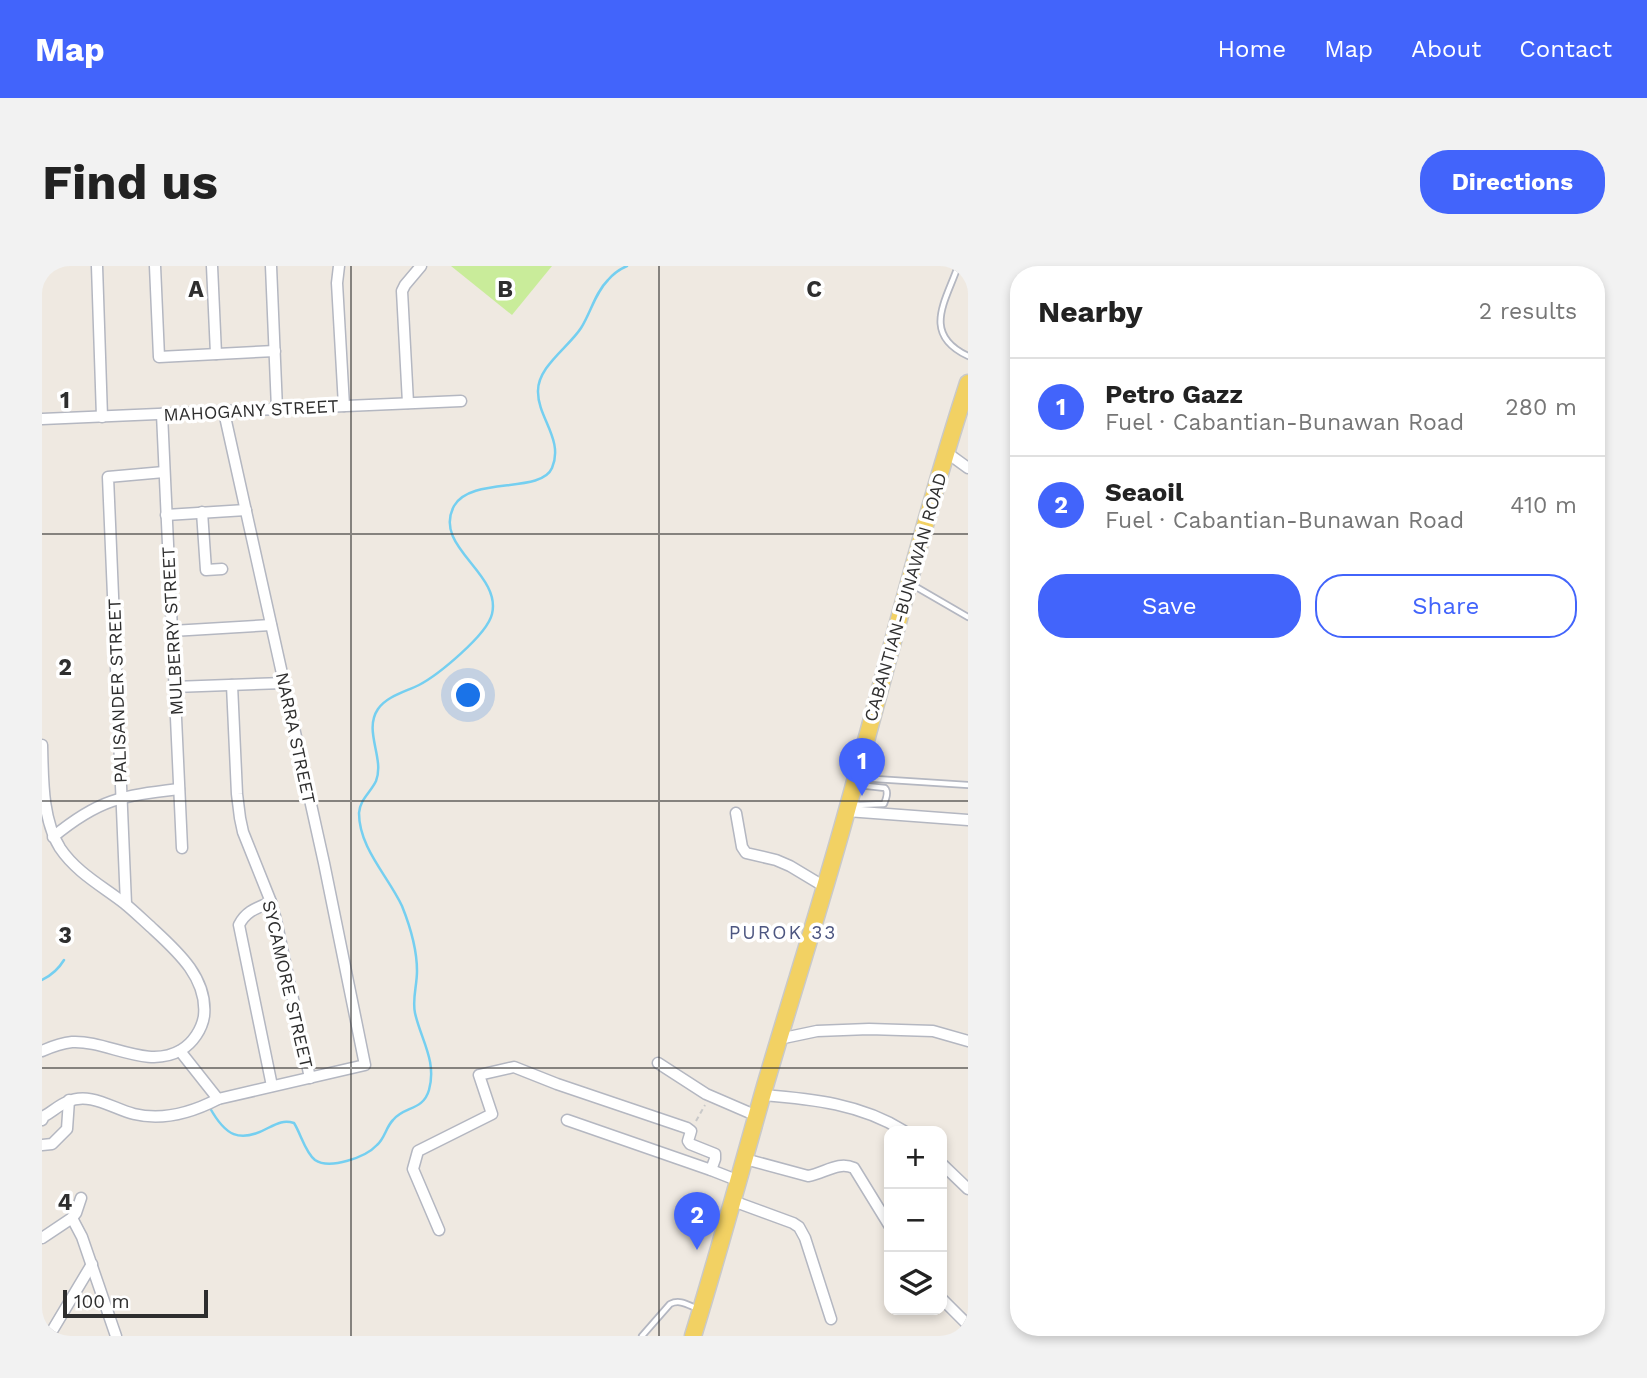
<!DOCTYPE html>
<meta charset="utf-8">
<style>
body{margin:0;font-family:"Work Sans",sans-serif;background:#f2f2f2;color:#222}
.controls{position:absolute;right:21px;bottom:21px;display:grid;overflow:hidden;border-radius:14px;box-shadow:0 4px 10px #0003}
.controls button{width:63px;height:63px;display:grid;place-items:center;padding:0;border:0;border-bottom:2px solid #e0e0e0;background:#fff;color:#222;font:35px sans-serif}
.scale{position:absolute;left:21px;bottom:18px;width:145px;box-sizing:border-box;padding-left:7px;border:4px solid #2e2e2e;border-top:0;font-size:19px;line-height:24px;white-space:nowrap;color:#2e2e2e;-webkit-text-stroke:5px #fff;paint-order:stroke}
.you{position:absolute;left:427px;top:430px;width:24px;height:24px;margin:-18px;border:5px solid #fff;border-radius:50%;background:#1a73e8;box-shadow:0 0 0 10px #1a73e833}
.badge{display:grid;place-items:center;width:46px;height:46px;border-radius:50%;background:#4264fb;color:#fff;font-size:23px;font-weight:700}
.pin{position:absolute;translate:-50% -58px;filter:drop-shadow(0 2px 4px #0008)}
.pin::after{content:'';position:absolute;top:37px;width:24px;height:21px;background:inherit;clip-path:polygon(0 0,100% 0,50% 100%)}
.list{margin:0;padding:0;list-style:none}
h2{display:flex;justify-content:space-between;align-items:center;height:91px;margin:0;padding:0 28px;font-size:30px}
h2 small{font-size:23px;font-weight:400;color:#767676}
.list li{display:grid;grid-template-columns:46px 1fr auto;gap:21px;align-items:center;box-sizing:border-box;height:98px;padding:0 28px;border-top:2px solid #e0e0e0}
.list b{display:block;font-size:26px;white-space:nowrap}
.list p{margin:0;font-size:23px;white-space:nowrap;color:#767676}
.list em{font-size:23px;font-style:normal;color:#767676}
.actions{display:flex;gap:14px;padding:21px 28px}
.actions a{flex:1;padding:16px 0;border:2px solid #4264fb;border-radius:28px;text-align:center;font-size:24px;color:#4264fb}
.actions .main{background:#4264fb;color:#fff}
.icon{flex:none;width:38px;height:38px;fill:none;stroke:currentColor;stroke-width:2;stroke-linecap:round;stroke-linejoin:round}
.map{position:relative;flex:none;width:926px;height:1070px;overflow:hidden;border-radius:28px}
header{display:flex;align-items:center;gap:42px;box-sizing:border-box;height:98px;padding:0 35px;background:#4264fb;color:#fff}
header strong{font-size:33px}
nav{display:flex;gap:38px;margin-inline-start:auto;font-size:24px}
.intro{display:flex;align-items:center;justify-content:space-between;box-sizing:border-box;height:168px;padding:0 42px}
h1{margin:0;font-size:49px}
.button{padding:18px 32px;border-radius:28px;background:#4264fb;color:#fff;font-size:24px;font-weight:700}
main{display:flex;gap:42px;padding:0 42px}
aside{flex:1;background:#fff;border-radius:28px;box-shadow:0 4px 10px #0003}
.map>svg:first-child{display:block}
.pitch{fill:#c9ec9a}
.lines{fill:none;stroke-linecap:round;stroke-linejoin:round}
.stream{stroke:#75cff0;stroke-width:2.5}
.lane-casing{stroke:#b4b7c1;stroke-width:8}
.street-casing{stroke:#b4b7c1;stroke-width:13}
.primary-casing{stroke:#c9c9c9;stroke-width:19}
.path{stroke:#c9c9c9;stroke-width:2;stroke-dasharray:5 3.5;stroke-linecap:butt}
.lane{stroke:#fff;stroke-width:4.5}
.street{stroke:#fff;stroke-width:10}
.primary{stroke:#f2d163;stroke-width:16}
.grid{fill:none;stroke:#2e2e2e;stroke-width:2;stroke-opacity:0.55}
.labels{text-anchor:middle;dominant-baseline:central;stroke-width:7;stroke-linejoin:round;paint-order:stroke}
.street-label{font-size:18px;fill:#2e2e2e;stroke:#fff}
.neighbourhood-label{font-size:19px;letter-spacing:2px;fill:#4d5680;stroke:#fff}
.grid-label{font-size:23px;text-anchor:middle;font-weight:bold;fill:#2e2e2e;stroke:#fff;stroke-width:7;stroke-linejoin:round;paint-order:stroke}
</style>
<header>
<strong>Map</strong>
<nav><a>Home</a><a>Map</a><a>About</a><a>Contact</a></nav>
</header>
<div class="intro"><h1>Find us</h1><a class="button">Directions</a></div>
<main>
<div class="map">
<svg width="926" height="1070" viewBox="0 0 926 1070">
<rect width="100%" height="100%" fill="#efe9e1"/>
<!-- pitch -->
<polygon class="pitch" points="409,0 510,0 470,49"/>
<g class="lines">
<!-- stream -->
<g class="stream">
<path d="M0,714C10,709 16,704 22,694"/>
<path d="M168,842C183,869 197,878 226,862C236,857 242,854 252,857C259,868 263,886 273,894C288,904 324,891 335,879C343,872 344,861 351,854C362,840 381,845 387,824C395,795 379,774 373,747C370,733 375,720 375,705C375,683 368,660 360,640C346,610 317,582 317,547C318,533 329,526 334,515C343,492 321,465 336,443C345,430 363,426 377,419C396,409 445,369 450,348C460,307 390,281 412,240C429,210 499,228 510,202C522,174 496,152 496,126C495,101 527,81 539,62C549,46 553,27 566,14C571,8 578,3 585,0"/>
</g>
<defs>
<g id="lane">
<path d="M916,0C904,35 879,68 926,90"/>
<polyline points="869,318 926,351"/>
<polyline points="818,512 926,519"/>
<path d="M812,539L842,538C844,533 847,526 843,522L816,519"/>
<path d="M600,1070L628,1038C638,1033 646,1039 656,1043"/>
</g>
<g id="street">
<polyline points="55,0 60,151"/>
<polyline points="113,0 117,91 233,85"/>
<polyline points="170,0 174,88"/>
<polyline points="229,0 235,143"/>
<polyline points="297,0 295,17 302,140"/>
<polyline points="366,137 360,25 363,19 379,0"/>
<polyline points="120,148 140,582"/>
<polyline points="0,153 419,135"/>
<polyline points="904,186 926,202"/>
<polyline points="160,246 164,304 180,303"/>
<polyline points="124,249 204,244"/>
<polyline points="130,365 229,359"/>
<polyline points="190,419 195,528 198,552 201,566 229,636 234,654 268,812"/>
<polyline points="132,421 242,417"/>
<path d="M0,479C1,513 0,553 18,582C34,606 60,620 82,637C92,645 101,654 110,662C135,685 166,712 162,750C160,763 151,777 139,784C105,804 65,774 30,776C20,777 9,781 0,785"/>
<polyline points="805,545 926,554"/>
<polyline points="694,547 700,581 704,587 734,594 748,600 783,621"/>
<path d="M11,571C57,533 79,530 137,523"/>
<path d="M229,636C215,642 204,645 197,659L230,820"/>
<polyline points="84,638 66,211 122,206"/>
<polyline points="737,773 775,765 827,763 891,765 926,775"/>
<polyline points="138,785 176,833"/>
<polyline points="616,797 664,828 715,850"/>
<path d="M721,829C771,833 819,838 862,865"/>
<path d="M0,854L2,850C10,846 17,839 25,836C48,825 71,843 92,848C121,855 151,846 176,833L323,799L282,597L182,146"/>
<polyline points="525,854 669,904 697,915"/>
<polyline points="0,879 10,878 25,863 27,834"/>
<path d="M703,893L766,910C783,907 796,895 812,902L847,959"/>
<polyline points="900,898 926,923"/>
<polyline points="691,935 751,957 757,961 763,972 789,1053"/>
<polyline points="30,952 40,971 74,1070"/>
<polyline points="397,964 371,903 376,885 450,848 437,809 472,801 515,818 645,862 649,865 646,875 648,878 673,888 673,893 669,904"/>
<polyline points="0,972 30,952 34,947 39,932"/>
<polyline points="900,1033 926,1059"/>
<polyline points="7,1070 50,998"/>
</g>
<path id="primary" d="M651,1070C676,989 698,908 721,827C748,734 778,642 804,548C844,404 880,259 926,117"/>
</defs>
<!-- lane casing -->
<use href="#lane" class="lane-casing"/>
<!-- street casing -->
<use href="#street" class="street-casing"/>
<!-- primary casing -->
<use href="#primary" class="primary-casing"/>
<!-- path -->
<polyline class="path" points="654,855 663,839"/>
<!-- lane -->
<use href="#lane" class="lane"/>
<!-- street -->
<use href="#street" class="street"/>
<!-- primary -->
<use href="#primary" class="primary"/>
</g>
<!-- grid -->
<path class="grid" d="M309,0V1070M617,0V1070M0,268H926M0,535H926M0,802H926"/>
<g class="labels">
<!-- street labels -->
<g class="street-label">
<text transform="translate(209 144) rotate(-3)">MAHOGANY STREET</text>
<text transform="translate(863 331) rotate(-74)">CABANTIAN-BUNAWAN ROAD</text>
<text transform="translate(130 365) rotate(-93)">MULBERRY STREET</text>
<text transform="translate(75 425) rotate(-92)">PALISANDER STREET</text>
<text transform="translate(254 472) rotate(78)">NARRA STREET</text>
<text transform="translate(246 718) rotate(77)">SYCAMORE STREET</text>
</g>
<!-- neighbourhood labels -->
<g class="neighbourhood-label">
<text x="741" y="666">PUROK 33</text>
</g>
</g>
<g class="grid-label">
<text x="154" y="31">A</text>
<text x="463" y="31">B</text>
<text x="772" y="31">C</text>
<text x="23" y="142">1</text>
<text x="23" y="409">2</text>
<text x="23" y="677">3</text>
<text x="23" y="944">4</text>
</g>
</svg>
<div class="controls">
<button>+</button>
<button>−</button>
<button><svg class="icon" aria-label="layers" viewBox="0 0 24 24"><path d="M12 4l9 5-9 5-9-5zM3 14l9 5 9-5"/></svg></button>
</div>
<div class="scale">100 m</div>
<div class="you"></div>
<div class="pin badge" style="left:820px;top:530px">1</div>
<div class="pin badge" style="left:655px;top:984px">2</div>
</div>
<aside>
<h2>Nearby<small>2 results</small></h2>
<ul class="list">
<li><span class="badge">1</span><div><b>Petro Gazz</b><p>Fuel · Cabantian-Bunawan Road</p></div><em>280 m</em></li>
<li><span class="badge">2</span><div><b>Seaoil</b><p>Fuel · Cabantian-Bunawan Road</p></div><em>410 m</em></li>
</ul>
<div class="actions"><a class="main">Save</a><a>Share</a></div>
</aside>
</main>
